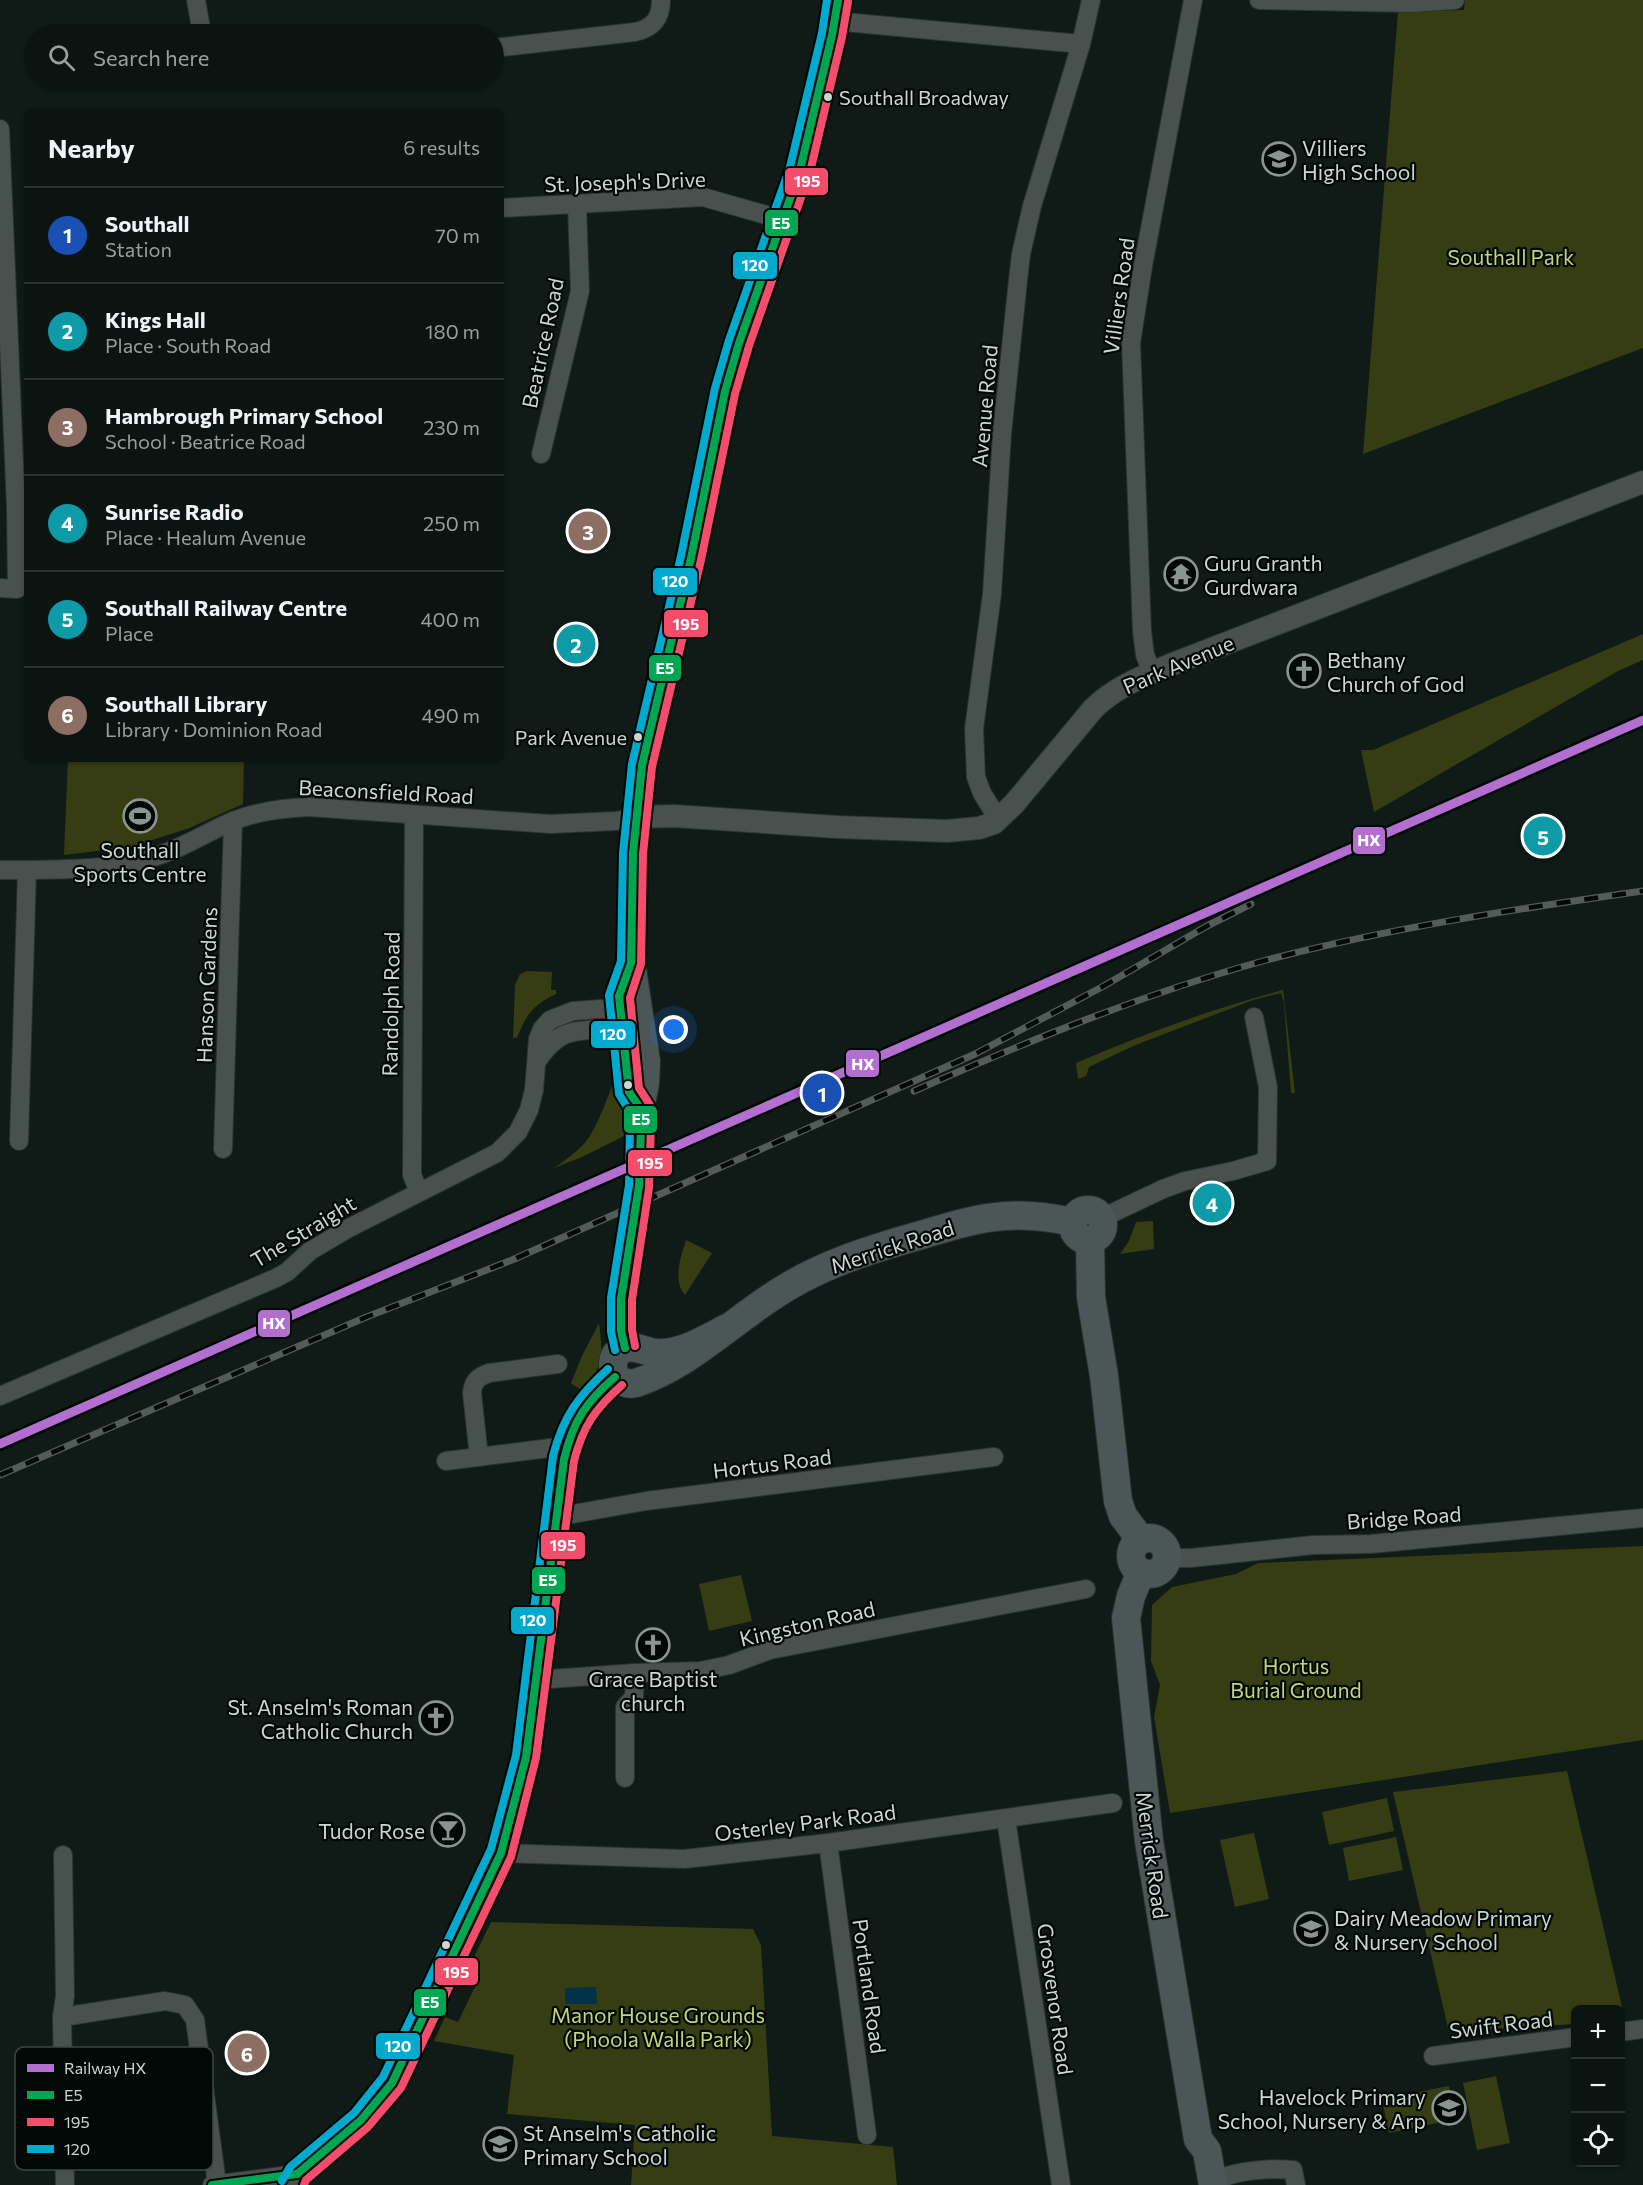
<!DOCTYPE html>
<meta charset="utf-8">
<style>
body{margin:0;font-family:Commissioner,sans-serif;background:#151d1b;color:#f1f3f6}
.controls{position:absolute;right:18px;bottom:18px;display:grid;overflow:hidden;border-radius:9px;box-shadow:0 2px 4px #0004}
.controls button{width:54px;height:54px;display:grid;place-items:center;padding:0;border:0;border-bottom:2px solid #2c3332;background:#0c1412;color:#f1f3f6;font:30px sans-serif}
.you{position:absolute;left:674px;top:1030px;width:21px;height:21px;margin:-15px;border:4px solid #fff;border-radius:50%;background:#1a73e8;box-shadow:0 0 0 9px #1a73e833}
.badge{display:grid;place-items:center;width:39px;height:39px;border-radius:50%;background:#8a9592;color:#fff;font-size:20px;font-weight:700}
.pin{position:absolute;translate:-50% -50%;border:3px solid #fff;box-shadow:0 2px 6px #0006}
.list{margin:0;padding:0;list-style:none}
h2{display:flex;justify-content:space-between;align-items:center;height:78px;margin:0;padding:0 24px;font-size:26px}
h2 small{font-size:20px;font-weight:400;color:#9a9e9f}
.list li{display:grid;grid-template-columns:39px 1fr auto;gap:18px;align-items:center;box-sizing:border-box;height:96px;padding:0 24px;border-top:2px solid #2c3332}
.list b{display:block;font-size:22px;white-space:nowrap}
.list p{margin:0;font-size:20px;white-space:nowrap;color:#9a9e9f}
.list em{font-size:20px;font-style:normal;color:#9a9e9f}
.icon{flex:none;width:33px;height:33px;fill:none;stroke:currentColor;stroke-width:2;stroke-linecap:round;stroke-linejoin:round}
.map{position:relative;flex:none;width:1643px;height:2185px;overflow:hidden}
.search{position:absolute;background:#0c1412;box-shadow:0 2px 4px #0004;left:24px;top:24px;width:480px;height:66px;display:flex;align-items:center;gap:15px;box-sizing:border-box;padding:0 21px;border-radius:33px;color:#9a9e9f;font-size:22px}
.panel{position:absolute;background:#0c1412;box-shadow:0 2px 4px #0004;left:24px;top:108px;width:480px;height:654px;border-radius:9px}
.map>svg:first-child{display:block}
.green{fill:#363d12}
.water{fill:#023247}
.lines{fill:none;stroke-linecap:round;stroke-linejoin:round}
.minor-casing{stroke:#2c3331;stroke-width:20}
.tertiary-casing{stroke:#2c3331;stroke-width:24}
.primary-casing{stroke:#2c3331;stroke-width:30}
.minor{stroke:#49514e;stroke-width:18}
.tertiary{stroke:#49514e;stroke-width:22}
.primary{stroke:#4b5757;stroke-width:28}
.rail-casing{stroke:#545c59;stroke-width:7}
.rail{stroke:#020806;stroke-width:4.5;stroke-dasharray:14;stroke-linecap:butt}
.primary-bridge-casing{stroke:#2c3331;stroke-width:30;stroke-linecap:butt}
.primary-bridge{stroke:#4b5757;stroke-width:28}
.bus-1-casing{stroke:#020806;stroke-width:12}
.bus-2-casing{stroke:#020806;stroke-width:12}
.bus-3-casing{stroke:#020806;stroke-width:12}
.bus-1{stroke:#00a651;stroke-width:8}
.bus-2{stroke:#f44d6c;stroke-width:8}
.bus-3{stroke:#00a9ce;stroke-width:8}
.rail-1-casing{stroke:#020806;stroke-width:14}
.rail-1{stroke:#b36fd0;stroke-width:9}
.bus-dot{fill:#cbd7d3;stroke:#020806;stroke-width:2}
.labels{text-anchor:middle;dominant-baseline:central;stroke-width:4.5;stroke-linejoin:round;paint-order:stroke}
.bus-label{font-size:20px;fill:#cbd7d3;stroke:#020806;text-anchor:start}
.poi-label{font-size:21px;fill:#cbd7d3;stroke:#020806;text-anchor:start}
.street-label{font-size:21px;fill:#cbd7d3;stroke:#020806}
.park-label{font-size:21px;fill:#c5d37c;stroke:#020806}
.key{fill:#020806;stroke:#3e4644;stroke-width:1.5}
.key-label{font-size:16px;fill:#cbd7d3}
.line-badge{stroke:#020806;stroke-width:2}
.badge-label{font-size:16px;text-anchor:middle;font-weight:bold;fill:#fff}
</style>
<div class="map">
<svg width="1643" height="2185" viewBox="0 0 1643 2185">
<rect width="100%" height="100%" fill="#101b18"/>
<!-- green -->
<g class="green">
<polygon points="1465,0 1643,0 1643,348 1363,454 1398,12 1464,10"/>
<polygon points="1643,634 1643,660 1618,671 1374,812 1361,750 1373,750"/>
<polygon points="68,759 244,759 243,804 187,829 130,847 64,855"/>
<path d="M527,971L552,972L551,990H556V994C534,1004 525,1016 517,1038H513L515,985L520,974Z"/>
<path d="M1283,990L1295,1093H1291L1284,1003L1281,993L1253,1000L1133,1046L1089,1067L1086,1076L1078,1079L1076,1063C1144,1034 1211,1009 1283,990Z"/>
<path d="M621,1062L626,1135L582,1157L554,1168C565,1160 575,1153 584,1144C599,1127 612,1084 621,1062Z"/>
<polygon points="1153,1221 1154,1249 1120,1254 1129,1241 1136,1222"/>
<path d="M686,1240L712,1253L685,1295C672,1280 681,1257 686,1240Z"/>
<path d="M599,1323C603,1354 604,1366 582,1391L571,1383L582,1356Z"/>
<polygon points="1643,1546 1643,1740 1170,1813 1154,1717 1160,1685 1151,1661 1152,1605 1172,1587 1236,1574 1258,1563"/>
<polygon points="741,1575 752,1621 709,1631 699,1584"/>
<polygon points="1567,1771 1625,2020 1621,2021 1620,2010 1576,2010 1575,2024 1449,2032 1393,1792"/>
<polygon points="1387,1798 1394,1831 1329,1845 1322,1812"/>
<polygon points="1254,1833 1269,1899 1235,1907 1220,1840"/>
<polygon points="1396,1837 1403,1870 1349,1881 1343,1848"/>
<polygon points="491,1922 753,1929 761,1945 772,2136 893,2147 897,2185 631,2185 635,2125 507,2114 514,2055 434,2041 445,2017 458,2022 475,1987 463,1980"/>
<polygon points="1496,2076 1510,2143 1477,2150 1463,2083"/>
<polygon points="1449,2086 1456,2119 1389,2133 1382,2099"/>
</g>
<!-- water -->
<polygon class="water" points="596,1987 597,2004 565,2004 565,1988"/>
<g class="lines">
<defs>
<g id="minor">
<polyline points="196,0 202,34"/>
<polyline points="1259,0 1411,3 1455,0"/>
<polyline points="834,21 1081,44"/>
<path d="M494,48L635,32C653,28 661,19 661,0"/>
<polyline points="0,129 16,508 17,589 0,588"/>
<polyline points="501,208 703,197 784,220"/>
<polyline points="541,454 580,291 577,205"/>
<polyline points="1152,672 1145,655 1142,631 1131,343 1143,266 1193,0"/>
<polyline points="414,815 412,1175 419,1192"/>
<polyline points="998,819 982,793 976,777 974,729 992,594 1002,434 1018,280 1021,254 1032,206 1081,44 1091,0"/>
<path d="M0,870C47,870 105,871 150,858C180,850 205,833 233,821C258,811 283,808 309,807L550,824L616,821L636,817"/>
<path d="M537,1061C557,1032 568,1031 602,1029C612,1028 620,1028 629,1023"/>
<polyline points="19,1141 27,870"/>
<polyline points="223,1149 233,821"/>
<polyline points="1102,1218 1163,1189 1185,1181 1233,1171 1267,1161 1268,1087 1254,1017"/>
<polyline points="0,1396 276,1278 287,1272 310,1251 349,1228 497,1153 518,1132 529,1110 534,1090 538,1039 542,1029 550,1020 573,1011 614,1008 619,1004"/>
<path d="M479,1457L472,1393C473,1381 478,1377 489,1373L558,1364"/>
<polyline points="446,1461 566,1446"/>
<polyline points="556,1517 646,1501 994,1457"/>
<polyline points="1167,1558 1191,1558 1313,1545 1371,1544 1643,1518"/>
<polyline points="536,1680 635,1673 700,1671 729,1665 770,1650 1086,1589"/>
<polyline points="625,1778 625,1707 634,1697 635,1673"/>
<polyline points="1006,1819 1061,2185"/>
<polyline points="828,1843 867,2135"/>
<polyline points="501,1853 684,1859 828,1843 1113,1803"/>
<polyline points="63,1855 65,1996 62,2017 65,2185"/>
<polyline points="62,2017 165,2001 185,2005 195,2020 217,2184"/>
<polyline points="1620,2032 1643,2029"/>
<polyline points="1433,2056 1576,2037"/>
<path d="M1213,2183C1220,2182 1223,2177 1230,2175C1247,2170 1276,2168 1293,2170L1296,2185"/>
<polyline points="212,2185 297,2174"/>
</g>
<g id="tertiary">
<path d="M636,817L674,816L837,827L947,831L979,828L994,823L1014,804L1093,709C1115,687 1142,677 1170,665L1643,482"/>
<path d="M292,2185L297,2174L361,2120L392,2083L501,1853L526,1757L560,1476C570,1426 576,1410 615,1377"/>
</g>
<g id="primary">
<polyline points="626,976 619,996 620,1016 629,1092 634,1100"/>
<polyline points="641,1125 640,1108 645,1083 646,1061 631,963 633,853 642,765 691,558 725,391 739,343 800,170 832,35 838,0"/>
<circle cx="1088" cy="1225" r="15"/>
<polyline points="1090,1240 1091,1297 1104,1376 1118,1501 1123,1516 1141,1540"/>
<path d="M727,1328C706,1339 680,1355 656,1353C645,1352 634,1344 623,1349C611,1354 612,1367 615,1377C621,1382 628,1385 636,1383C687,1366 726,1327 770,1298C816,1266 868,1250 921,1235C948,1227 976,1218 1005,1216C1028,1214 1050,1217 1073,1222"/>
<polyline points="625,1348 620,1314 625,1269"/>
<circle cx="1149" cy="1556" r="18"/>
<polyline points="1141,1572 1131,1596 1126,1618 1149,1841 1198,2139 1207,2151 1213,2185"/>
</g>
</defs>
<!-- minor casing -->
<use href="#minor" class="minor-casing"/>
<!-- tertiary casing -->
<use href="#tertiary" class="tertiary-casing"/>
<!-- primary casing -->
<use href="#primary" class="primary-casing"/>
<!-- minor -->
<use href="#minor" class="minor"/>
<!-- tertiary -->
<use href="#tertiary" class="tertiary"/>
<!-- primary -->
<use href="#primary" class="primary"/>
<defs>
<g id="rail">
<path d="M914,1091C1028,1041 1143,994 1263,961C1388,928 1516,909 1643,891"/>
<polyline points="0,1475 364,1318 512,1260 975,1054 1102,987 1207,926 1251,904"/>
</g>
</defs>
<!-- rail casing -->
<use href="#rail" class="rail-casing"/>
<!-- rail -->
<use href="#rail" class="rail"/>
<defs>
<polyline id="primary-bridge" points="625,1269 635,1218 641,1171 641,1125"/>
</defs>
<!-- primary-bridge casing -->
<use href="#primary-bridge" class="primary-bridge-casing"/>
<!-- primary-bridge -->
<use href="#primary-bridge" class="primary-bridge"/>
<defs>
<g id="bus-1">
<polyline points="625,1348 621,1331 621,1299 639,1186 641,1125 640,1108 629,1092 619,996 631,963 633,853 642,765 691,558 725,391 739,343 800,170 832,35 838,0"/>
<path d="M297,2174L361,2120L392,2083L501,1853L526,1757L564,1459C573,1421 586,1402 615,1377"/>
<polyline points="212,2185 297,2174"/>
</g>
<g id="bus-2">
<polyline points="635,1346 632,1330 632,1300 649,1188 651,1124 650,1105 639,1088 630,998 641,964 643,854 652,767 701,560 735,394 749,346 810,172 842,37 848,2"/>
<path d="M304,2185L306,2180L368,2127L401,2088L511,1857L536,1758L574,1461C583,1426 595,1409 622,1385"/>
</g>
<g id="bus-3">
<polyline points="615,1350 611,1332 611,1298 629,1185 630,1125 630,1112 619,1094 609,995 621,961 623,853 632,764 681,556 715,388 729,340 790,167 822,33 827,0"/>
<path d="M282,2181L290,2167L354,2113L383,2077L491,1849L516,1755L553,1456C563,1417 578,1396 608,1369"/>
</g>
</defs>
<!-- bus-1 casing -->
<use href="#bus-1" class="bus-1-casing"/>
<!-- bus-2 casing -->
<use href="#bus-2" class="bus-2-casing"/>
<!-- bus-3 casing -->
<use href="#bus-3" class="bus-3-casing"/>
<!-- bus-1 -->
<use href="#bus-1" class="bus-1"/>
<!-- bus-2 -->
<use href="#bus-2" class="bus-2"/>
<!-- bus-3 -->
<use href="#bus-3" class="bus-3"/>
<defs>
<polyline id="rail-1" points="0,1444 1643,720"/>
</defs>
<!-- rail-1 casing -->
<use href="#rail-1" class="rail-1-casing"/>
<!-- rail-1 -->
<use href="#rail-1" class="rail-1"/>
</g>
<!-- icons -->
<defs>
<symbol id="school-ring" viewBox="-11 -11 22 22"><circle r="9.5" fill="#020806" stroke="#8a9592" stroke-width="1.5"/><path d="M0-5L7-2L0 1L-7-2ZM-4 1L0 2.5L4 1V4Q0 6-4 4Z" fill="#8a9592"/></symbol>
<symbol id="temple-ring" viewBox="-11 -11 22 22"><circle r="9.5" fill="#020806" stroke="#8a9592" stroke-width="1.5"/><path d="M0-6L5-2H3V0L6.5 2.5H4V6H1.5V3h-3V6H-4V2.5H-6.5L-3 0V-2H-5Z" fill="#8a9592"/></symbol>
<symbol id="church-ring" viewBox="-11 -11 22 22"><circle r="9.5" fill="#020806" stroke="#8a9592" stroke-width="1.5"/><path d="M-1.2-6h2.4v3.5h3.3v2.4h-3.3V6h-2.4V-.1h-3.3v-2.4h3.3Z" fill="#8a9592"/></symbol>
<symbol id="stadium-ring" viewBox="-11 -11 22 22"><circle r="9.5" fill="#020806" stroke="#8a9592" stroke-width="1.5"/><path d="M0-5a6.5 5 0 1 0 0 10a6.5 5 0 1 0 0-10ZM-3.5-1.8h7v3.6h-7Z" fill="#8a9592"/></symbol>
<symbol id="bar-ring" viewBox="-11 -11 22 22"><circle r="9.5" fill="#020806" stroke="#8a9592" stroke-width="1.5"/><path d="M-6-5H6L.8 .8V4.5H3.5V6h-7V4.5H-.8V.8Z" fill="#8a9592"/></symbol>
</defs>
<g fill-rule="evenodd">
<use href="#school-ring" x="1260" y="140" width="38" height="38"/>
<use href="#temple-ring" x="1162" y="555" width="38" height="38"/>
<use href="#church-ring" x="1285" y="652" width="38" height="38"/>
<use href="#stadium-ring" x="121" y="797" width="38" height="38"/>
<use href="#church-ring" x="634" y="1626" width="38" height="38"/>
<use href="#church-ring" x="417" y="1699" width="38" height="38"/>
<use href="#bar-ring" x="429" y="1811" width="38" height="38"/>
<use href="#school-ring" x="1292" y="1910" width="38" height="38"/>
<use href="#school-ring" x="1430" y="2089" width="38" height="38"/>
<use href="#school-ring" x="481" y="2125" width="38" height="38"/>
</g>
<!-- markers -->
<g class="bus-dot">
<circle cx="828" cy="97" r="5"/>
<circle cx="638" cy="737" r="5"/>
<circle cx="628" cy="1085" r="5"/>
<circle cx="446" cy="1945" r="5"/>
</g>
<g class="labels">
<!-- bus labels -->
<g class="bus-label">
<text x="839" y="97">Southall Broadway</text>
<text x="627" y="737" text-anchor="end">Park Avenue</text>
</g>
<!-- poi labels -->
<g class="poi-label">
<text x="1302" y="147">Villiers<tspan x="1302" dy="24">High School</tspan></text>
<text x="1204" y="562">Guru Granth<tspan x="1204" dy="24">Gurdwara</tspan></text>
<text x="1327" y="659">Bethany<tspan x="1327" dy="24">Church of God</tspan></text>
<text x="140" y="849" text-anchor="middle">Southall<tspan x="140" dy="24">Sports Centre</tspan></text>
<text x="653" y="1678" text-anchor="middle">Grace Baptist<tspan x="653" dy="24">church</tspan></text>
<text x="413" y="1706" text-anchor="end">St. Anselm's Roman<tspan x="413" dy="24">Catholic Church</tspan></text>
<text x="425" y="1830" text-anchor="end">Tudor Rose</text>
<text x="1334" y="1917">Dairy Meadow Primary<tspan x="1334" dy="24">&amp; Nursery School</tspan></text>
<text x="1426" y="2096" text-anchor="end">Havelock Primary<tspan x="1426" dy="24">School, Nursery &amp; Arp</tspan></text>
<text x="523" y="2132">St Anselm's Catholic<tspan x="523" dy="24">Primary School</tspan></text>
</g>
<!-- street labels -->
<g class="street-label">
<text transform="translate(625 181) rotate(-2)">St. Joseph's Drive</text>
<text transform="translate(1118 296) rotate(-82)">Villiers Road</text>
<text transform="translate(542 343) rotate(-78)">Beatrice Road</text>
<text transform="translate(984 406) rotate(-85)">Avenue Road</text>
<text transform="translate(1178 664) rotate(-23)">Park Avenue</text>
<text transform="translate(386 791) rotate(3)">Beaconsfield Road</text>
<text transform="translate(206 985) rotate(-88)">Hanson Gardens</text>
<text transform="translate(390 1004) rotate(-89)">Randolph Road</text>
<text transform="translate(303 1231) rotate(-31)">The Straight</text>
<text transform="translate(892 1246) rotate(-18)">Merrick Road</text>
<text transform="translate(772 1463) rotate(-7)">Hortus Road</text>
<text transform="translate(1404 1517) rotate(-4)">Bridge Road</text>
<text transform="translate(807 1623) rotate(-13)">Kingston Road</text>
<text transform="translate(805 1822) rotate(-7)">Osterley Park Road</text>
<text transform="translate(1153 1855) rotate(82)">Merrick Road</text>
<text transform="translate(870 1986) rotate(82)">Portland Road</text>
<text transform="translate(1056 1999) rotate(82)">Grosvenor Road</text>
<text transform="translate(1501 2024) rotate(-7)">Swift Road</text>
</g>
<!-- park labels -->
<g class="park-label">
<text x="1511" y="256">Southall Park</text>
<text x="1296" y="1665">Hortus<tspan x="1296" dy="24">Burial Ground</tspan></text>
<text x="658" y="2014">Manor House Grounds<tspan x="658" dy="24">(Phoola Walla Park)</tspan></text>
</g>
</g>
<!-- legend -->
<rect x="15" y="2047" width="198" height="123" rx="9" class="key"/>
<rect x="27" y="2064" width="27" height="8" fill="#b36fd0"/>
<rect x="27" y="2091" width="27" height="8" fill="#00a651"/>
<rect x="27" y="2118" width="27" height="8" fill="#f44d6c"/>
<rect x="27" y="2145" width="27" height="8" fill="#00a9ce"/>
<g class="key-label">
<text x="64" y="2074">Railway HX</text>
<text x="64" y="2101">E5</text>
<text x="64" y="2128">195</text>
<text x="64" y="2155">120</text>
</g>
<g class="line-badge">
<rect x="784" y="167" width="45" height="29" rx="6" fill="#f44d6c"/>
<rect x="764" y="209" width="35" height="28" rx="6" fill="#00a651"/>
<rect x="732" y="251" width="46" height="29" rx="6" fill="#00a9ce"/>
<rect x="652" y="567" width="46" height="29" rx="6" fill="#00a9ce"/>
<rect x="663" y="609" width="46" height="29" rx="6" fill="#f44d6c"/>
<rect x="648" y="654" width="34" height="28" rx="6" fill="#00a651"/>
<rect x="1352" y="826" width="34" height="29" rx="6" fill="#b36fd0"/>
<rect x="590" y="1020" width="46" height="29" rx="6" fill="#00a9ce"/>
<rect x="845" y="1049" width="35" height="29" rx="6" fill="#b36fd0"/>
<rect x="623" y="1105" width="35" height="29" rx="6" fill="#00a651"/>
<rect x="627" y="1149" width="46" height="28" rx="6" fill="#f44d6c"/>
<rect x="257" y="1309" width="34" height="29" rx="6" fill="#b36fd0"/>
<rect x="540" y="1531" width="46" height="29" rx="6" fill="#f44d6c"/>
<rect x="531" y="1566" width="35" height="29" rx="6" fill="#00a651"/>
<rect x="510" y="1606" width="45" height="29" rx="6" fill="#00a9ce"/>
<rect x="434" y="1957" width="45" height="29" rx="6" fill="#f44d6c"/>
<rect x="413" y="1988" width="34" height="29" rx="6" fill="#00a651"/>
<rect x="375" y="2032" width="46" height="28" rx="6" fill="#00a9ce"/>
</g>
<g class="badge-label">
<text x="807" y="187">195</text>
<text x="781" y="229">E5</text>
<text x="755" y="271">120</text>
<text x="675" y="587">120</text>
<text x="686" y="630">195</text>
<text x="665" y="674">E5</text>
<text x="1369" y="846">HX</text>
<text x="613" y="1040">120</text>
<text x="863" y="1070">HX</text>
<text x="641" y="1125">E5</text>
<text x="650" y="1169">195</text>
<text x="274" y="1329">HX</text>
<text x="563" y="1551">195</text>
<text x="548" y="1586">E5</text>
<text x="533" y="1626">120</text>
<text x="456" y="1978">195</text>
<text x="430" y="2008">E5</text>
<text x="398" y="2052">120</text>
</g>
</svg>
<div class="controls">
<button>+</button>
<button>−</button>
<button><svg class="icon" aria-label="locate" viewBox="0 0 24 24"><circle cx="12" cy="12" r="6"/><path d="M12 2v4M12 18v4M2 12h4M18 12h4"/></svg></button>
</div>
<div class="you"></div>
<div class="pin badge" style="left:822px;top:1093px;background:#1a4fb4">1</div>
<div class="pin badge" style="left:576px;top:644px;background:#0f9aa8">2</div>
<div class="pin badge" style="left:588px;top:531px;background:#8d6e63">3</div>
<div class="pin badge" style="left:1212px;top:1203px;background:#0f9aa8">4</div>
<div class="pin badge" style="left:1543px;top:836px;background:#0f9aa8">5</div>
<div class="pin badge" style="left:247px;top:2053px;background:#8d6e63">6</div>
<div class="search"><svg class="icon" aria-label="search" viewBox="0 0 24 24"><circle cx="10" cy="10" r="6"/><path d="M15 15l6 6"/></svg>Search here</div>
<section class="panel">
<h2>Nearby<small>6 results</small></h2>
<ul class="list">
<li><span class="badge" style="background:#1a4fb4">1</span><div><b>Southall</b><p>Station</p></div><em>70 m</em></li>
<li><span class="badge" style="background:#0f9aa8">2</span><div><b>Kings Hall</b><p>Place · South Road</p></div><em>180 m</em></li>
<li><span class="badge" style="background:#8d6e63">3</span><div><b>Hambrough Primary School</b><p>School · Beatrice Road</p></div><em>230 m</em></li>
<li><span class="badge" style="background:#0f9aa8">4</span><div><b>Sunrise Radio</b><p>Place · Healum Avenue</p></div><em>250 m</em></li>
<li><span class="badge" style="background:#0f9aa8">5</span><div><b>Southall Railway Centre</b><p>Place</p></div><em>400 m</em></li>
<li><span class="badge" style="background:#8d6e63">6</span><div><b>Southall Library</b><p>Library · Dominion Road</p></div><em>490 m</em></li>
</ul>
</section>
</div>
